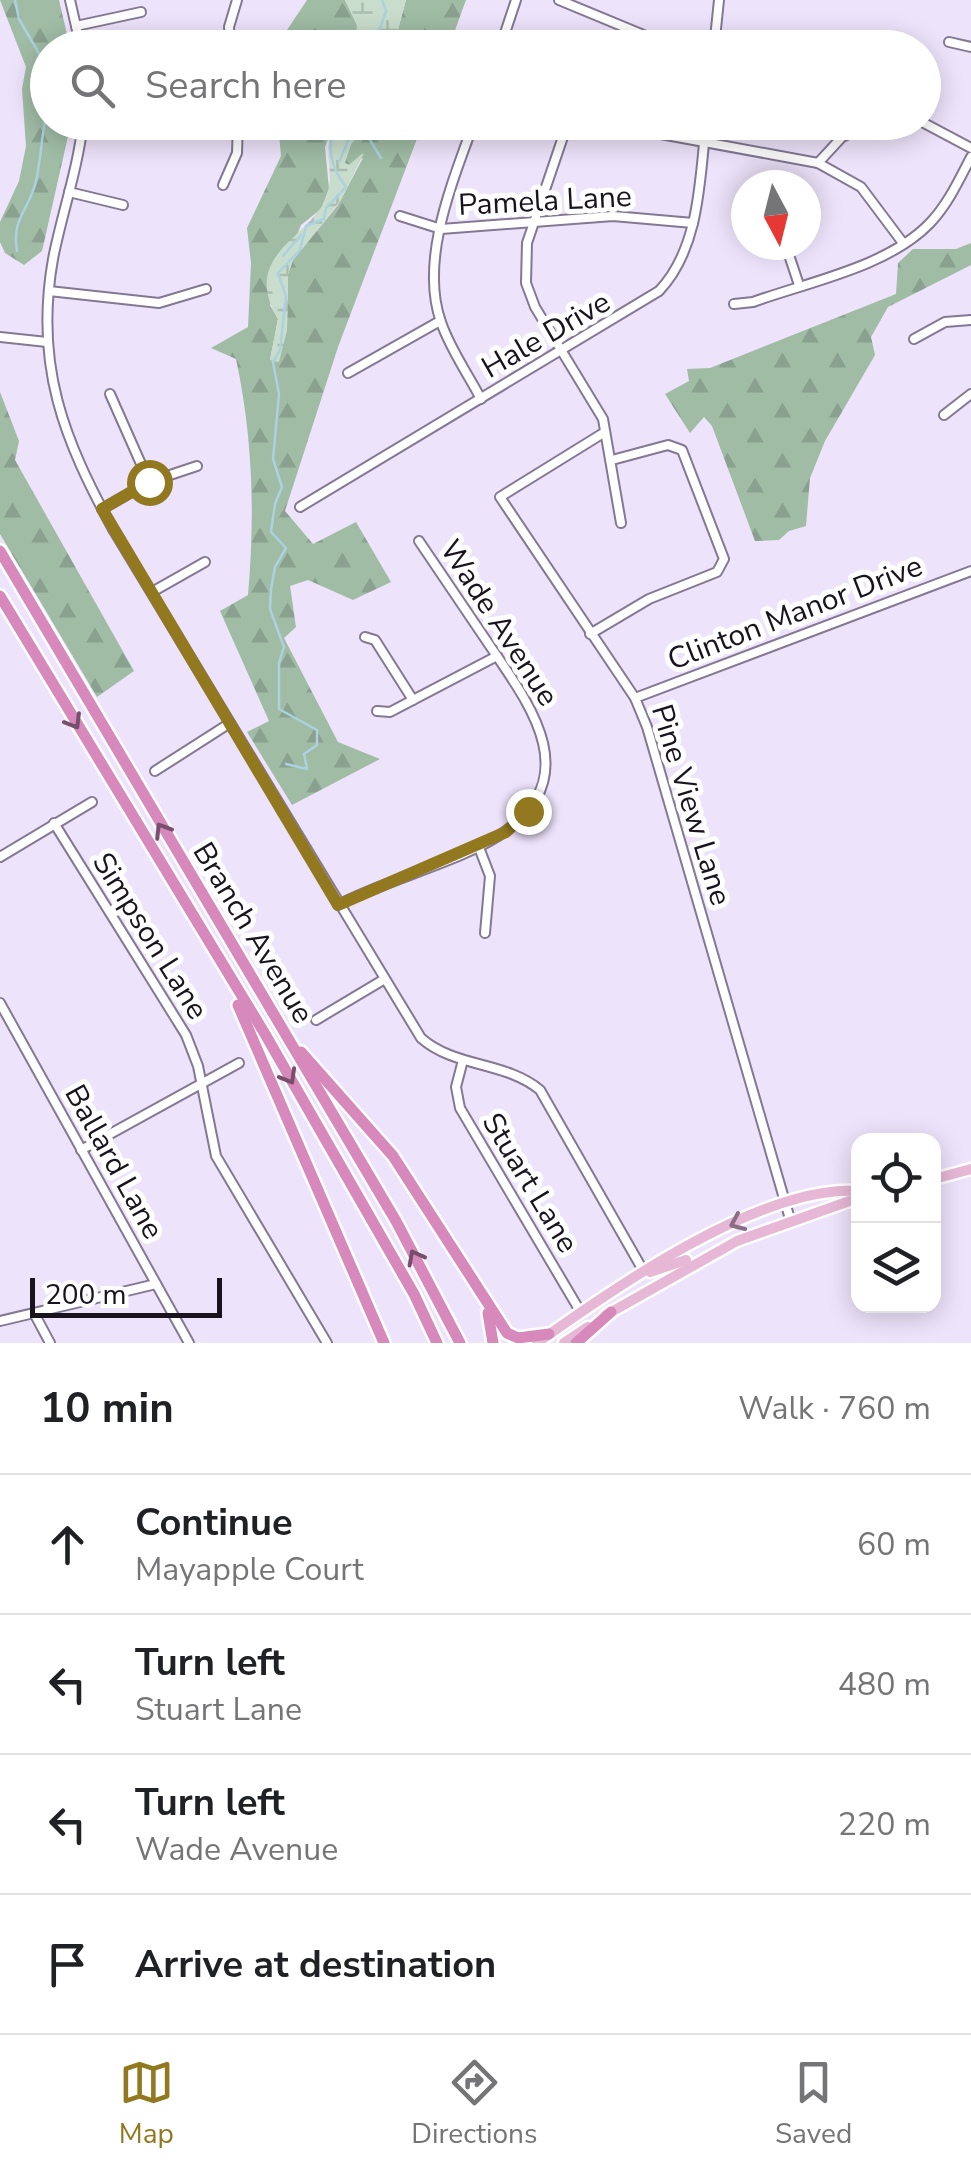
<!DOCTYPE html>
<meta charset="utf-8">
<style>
body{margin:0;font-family:"Nunito Sans",sans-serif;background:#f6f6f6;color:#202124}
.controls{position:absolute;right:30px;bottom:30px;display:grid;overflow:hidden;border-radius:20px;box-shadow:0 5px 25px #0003}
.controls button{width:90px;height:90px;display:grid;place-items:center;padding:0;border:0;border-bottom:2px solid #e0e0e0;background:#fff;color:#202124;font:50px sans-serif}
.compass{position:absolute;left:731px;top:170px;width:90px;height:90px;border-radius:50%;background:#fff;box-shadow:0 5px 25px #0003;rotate:173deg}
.scale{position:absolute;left:30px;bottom:25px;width:192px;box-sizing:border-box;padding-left:10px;border:5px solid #18131d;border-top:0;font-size:28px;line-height:35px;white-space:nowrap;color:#18131d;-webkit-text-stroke:8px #fff;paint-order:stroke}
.stop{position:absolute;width:30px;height:30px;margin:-22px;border:8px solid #927920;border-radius:50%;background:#fff}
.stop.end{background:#927920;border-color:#fff;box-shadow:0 2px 10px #0008}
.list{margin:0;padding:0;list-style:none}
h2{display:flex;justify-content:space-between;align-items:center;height:130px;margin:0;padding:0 40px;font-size:42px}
h2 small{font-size:32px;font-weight:400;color:#757577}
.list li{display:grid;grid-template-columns:65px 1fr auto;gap:30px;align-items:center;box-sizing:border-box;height:140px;padding:0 40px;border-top:2px solid #e0e0e0}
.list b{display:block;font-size:38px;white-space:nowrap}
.list p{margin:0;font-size:32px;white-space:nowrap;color:#757577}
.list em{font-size:32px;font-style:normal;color:#757577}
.icon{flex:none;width:55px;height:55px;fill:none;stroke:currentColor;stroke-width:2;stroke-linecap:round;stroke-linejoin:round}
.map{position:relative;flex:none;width:971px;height:1343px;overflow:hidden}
.search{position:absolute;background:#fff;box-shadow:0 5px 25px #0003;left:30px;right:30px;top:30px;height:110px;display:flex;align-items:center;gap:25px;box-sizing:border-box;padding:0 35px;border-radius:55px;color:#757577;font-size:38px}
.sheet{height:690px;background:#fff}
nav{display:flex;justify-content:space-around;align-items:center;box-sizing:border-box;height:140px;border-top:2px solid #e0e0e0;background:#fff;font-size:28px;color:#757577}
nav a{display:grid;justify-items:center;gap:5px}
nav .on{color:#927920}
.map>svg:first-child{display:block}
.forest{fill:url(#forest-firs)}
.wetland{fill:url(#wetland-marsh)}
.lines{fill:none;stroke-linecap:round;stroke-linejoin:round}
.stream{stroke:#acd1e0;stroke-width:2.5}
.minor-casing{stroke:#847893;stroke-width:12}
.major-casing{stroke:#fff;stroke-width:15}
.highway-casing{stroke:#fff;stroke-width:16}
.minor{stroke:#fff;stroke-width:8}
.major{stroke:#e7b8d6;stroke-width:10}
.highway{stroke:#d789bb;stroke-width:11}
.oneway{stroke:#784e6c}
.oneway2{stroke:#8a6e83}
.route{stroke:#927920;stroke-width:12}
.labels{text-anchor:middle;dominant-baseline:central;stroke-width:10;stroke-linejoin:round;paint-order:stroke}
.street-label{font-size:30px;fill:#18131d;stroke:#fff}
</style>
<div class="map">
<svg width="971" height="1343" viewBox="0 0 971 1343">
<defs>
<pattern id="forest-firs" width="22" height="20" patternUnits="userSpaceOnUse" patternTransform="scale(2.5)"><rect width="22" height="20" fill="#a0bca5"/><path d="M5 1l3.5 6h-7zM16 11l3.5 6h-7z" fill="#89a18e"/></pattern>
<pattern id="wetland-marsh" width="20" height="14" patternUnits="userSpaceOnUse" patternTransform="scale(2.5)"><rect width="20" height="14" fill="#c8ddcc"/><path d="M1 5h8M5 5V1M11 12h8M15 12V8" fill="none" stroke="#abbdaf"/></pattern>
</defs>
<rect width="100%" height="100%" fill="#ede3fb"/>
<!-- forest -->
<g class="forest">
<polygon points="0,0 59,0 70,47 48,48 48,122 71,123 42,251 24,265 5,253 0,242 0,222 19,181 26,146 22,89 26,67"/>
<polygon points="307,0 345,0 357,25 356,47 275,48"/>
<polygon points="406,0 466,0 449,47 393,48"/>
<path d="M278,123H334L325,147L329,189L321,209L301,225L270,305L278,319L270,360L287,330L288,274L293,260L338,205L363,158L349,165L344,163L351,144L369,123H423L338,347L285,511L313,544L356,522L391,582L353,600L308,580L290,586L296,627L284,638L338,742L380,759L292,805L247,732L269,721L220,611L248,595C255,515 253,438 236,359L211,348L248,327L251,263L247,228L281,156Z"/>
<polygon points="971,243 971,265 888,307 871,337 875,355 825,441 810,478 806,526 789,531 779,540 755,541 712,426 704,417 690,433 665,394 689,381 687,369 710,368 896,294 898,263 913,249 956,249"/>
<polygon points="0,392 19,441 15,460 134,671 97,697 0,534"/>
</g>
<!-- wetland -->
<g class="wetland">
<polygon points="345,0 406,0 393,47 356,47 357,25"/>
<path d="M334,123H369L351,144L345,163L349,165L365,151L341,200L293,260L288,274L287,330L279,362L270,360L278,319C238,251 316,238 328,192C334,167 322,151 334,123Z"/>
</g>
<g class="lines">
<!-- stream -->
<g class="stream">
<polyline points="15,0 19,19 48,69"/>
<polyline points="379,48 377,37 386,11 382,0"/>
<polyline points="359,122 381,158"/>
<polyline points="339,162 349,139 344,122"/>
<path d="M17,251C12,219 26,214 35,185C41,165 41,132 48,108"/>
<polyline points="283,256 301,235"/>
<path d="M286,764L307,769L304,754L317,745V730L279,709V663L284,647L270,609L271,589L275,567L286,548L271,532L275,504L282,487L273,459L279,394L273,362L280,350L286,296L278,273L300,250L306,226L324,219L326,208L346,187C332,170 323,142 340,122"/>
</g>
<defs>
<g id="minor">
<polyline points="70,0 81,48"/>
<polyline points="559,0 675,48"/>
<polyline points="76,26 141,12"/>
<polyline points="949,42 971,47"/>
<polyline points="230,48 229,27 237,0"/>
<polyline points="500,48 516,0"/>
<polyline points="714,48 719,0"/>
<path d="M83,122C78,169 62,213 53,259C34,366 64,440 114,531L421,1038C455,1068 505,1061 540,1090L644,1272"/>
<path d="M474,122C453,181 419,260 441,322C450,349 468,374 481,399"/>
<polyline points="568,122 527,243 526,283 535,307 603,419 621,523"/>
<polyline points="619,122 639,130 818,163 861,187 903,243"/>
<polyline points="922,122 971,148"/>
<polyline points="818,163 842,137 873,122"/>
<polyline points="223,185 237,153 238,122"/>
<polyline points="69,192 123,205"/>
<polyline points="400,216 441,229 613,216 693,223"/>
<polyline points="786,246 799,285"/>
<polyline points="49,291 159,303 206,289"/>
<path d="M734,304L753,302C808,282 888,267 930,223C948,204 959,180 971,157"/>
<polyline points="0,337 47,342"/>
<polyline points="914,339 945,322 971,320"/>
<polyline points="348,373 440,321"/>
<polyline points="110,394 149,482"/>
<polyline points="944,415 971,394"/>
<polyline points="605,432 500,497 635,698 647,727 790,1219"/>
<path d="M300,507L659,291C700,248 700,178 706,122"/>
<polyline points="102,509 149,482 197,466"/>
<polyline points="152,592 205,562"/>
<polyline points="590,634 649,599 717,572 724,559 682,450 668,445 612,460"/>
<polyline points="365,637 375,640 413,700"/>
<polyline points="635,698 971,571"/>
<polyline points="377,711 390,712 497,656"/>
<polyline points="155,771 230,723"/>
<polyline points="54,823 186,1035 198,1066 216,1156 327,1343"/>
<polyline points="478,845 490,876 485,933"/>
<polyline points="0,857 92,802"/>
<path d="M338,905C387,879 467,860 507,830C585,773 527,701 488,643C465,609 442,575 419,541"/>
<polyline points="0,1003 189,1343"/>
<polyline points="316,1020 383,980"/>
<polyline points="463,1060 456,1087 460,1108 580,1311"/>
<polyline points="81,1150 239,1063"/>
<polyline points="34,1313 50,1343"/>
<polyline points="0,1321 156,1284"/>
</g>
<g id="major">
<polyline points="934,1179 971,1169"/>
<polyline points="650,1272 686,1260"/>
<polyline points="606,1315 737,1241 858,1198"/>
<path d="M537,1343C614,1288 761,1185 858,1191"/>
<polyline points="564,1343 588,1327"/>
</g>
<g id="highway">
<polyline points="0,551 396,1221 460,1343"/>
<polyline points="0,596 265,1034 414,1294 437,1343"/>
<polyline points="238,1005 384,1343"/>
<polyline points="301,1052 393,1156 507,1333 518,1338 549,1334"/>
<polyline points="488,1313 493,1343"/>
<polyline points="576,1343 611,1312"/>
</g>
</defs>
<!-- minor casing -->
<use href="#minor" class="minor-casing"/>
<!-- major casing -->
<use href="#major" class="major-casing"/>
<!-- highway casing -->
<use href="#highway" class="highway-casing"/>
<!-- minor -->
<use href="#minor" class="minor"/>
<!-- major -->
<use href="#major" class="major"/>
<!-- highway -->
<use href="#highway" class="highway"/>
</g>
<!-- one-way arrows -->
<defs><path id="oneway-chevron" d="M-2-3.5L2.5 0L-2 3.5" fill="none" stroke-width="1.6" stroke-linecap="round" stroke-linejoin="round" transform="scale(2.5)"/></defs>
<g class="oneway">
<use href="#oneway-chevron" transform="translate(74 722) rotate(59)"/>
<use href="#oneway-chevron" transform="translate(162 830) rotate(-122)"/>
<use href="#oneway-chevron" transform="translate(289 1077) rotate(60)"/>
<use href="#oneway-chevron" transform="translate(415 1257) rotate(-118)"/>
</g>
<use class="oneway2" href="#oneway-chevron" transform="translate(737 1223) rotate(156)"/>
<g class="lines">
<!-- route -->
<polyline class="route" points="149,482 102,509 338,905 506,832 528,811"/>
</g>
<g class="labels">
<!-- street labels -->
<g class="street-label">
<text transform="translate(545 201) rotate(-3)">Pamela Lane</text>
<text transform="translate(546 335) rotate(-30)">Hale Drive</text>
<text transform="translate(795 613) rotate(-21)">Clinton Manor Drive</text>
<text transform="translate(499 623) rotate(57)">Wade Avenue</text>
<text transform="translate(691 805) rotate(73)">Pine View Lane</text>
<text transform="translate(253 933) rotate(59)">Branch Avenue</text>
<text transform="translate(150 936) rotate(58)">Simpson Lane</text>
<text transform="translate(114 1162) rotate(61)">Ballard Lane</text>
<text transform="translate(530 1183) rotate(59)">Stuart Lane</text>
</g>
</g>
</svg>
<div class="controls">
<button><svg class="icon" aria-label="locate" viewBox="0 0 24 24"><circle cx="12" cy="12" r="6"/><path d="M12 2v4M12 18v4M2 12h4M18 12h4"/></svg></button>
<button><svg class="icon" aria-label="layers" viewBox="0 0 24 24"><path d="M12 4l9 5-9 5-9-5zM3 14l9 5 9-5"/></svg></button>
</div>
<svg class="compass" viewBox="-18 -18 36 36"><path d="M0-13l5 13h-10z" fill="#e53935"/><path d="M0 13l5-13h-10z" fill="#757577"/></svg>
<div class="scale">200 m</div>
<div class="stop" style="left:149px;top:482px"></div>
<div class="stop end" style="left:528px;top:811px"></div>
<div class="search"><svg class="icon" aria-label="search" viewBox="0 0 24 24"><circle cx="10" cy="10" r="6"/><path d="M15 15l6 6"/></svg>Search here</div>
</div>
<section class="sheet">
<h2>10 min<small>Walk · 760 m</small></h2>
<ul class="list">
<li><svg class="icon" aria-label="ahead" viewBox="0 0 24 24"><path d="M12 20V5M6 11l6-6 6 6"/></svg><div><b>Continue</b><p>Mayapple Court</p></div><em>60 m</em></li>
<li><svg class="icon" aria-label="left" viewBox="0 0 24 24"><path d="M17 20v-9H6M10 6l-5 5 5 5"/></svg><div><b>Turn left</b><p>Stuart Lane</p></div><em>480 m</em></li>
<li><svg class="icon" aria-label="left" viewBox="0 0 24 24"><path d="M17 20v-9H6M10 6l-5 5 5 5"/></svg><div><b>Turn left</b><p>Wade Avenue</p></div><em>220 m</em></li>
<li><svg class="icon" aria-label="arrive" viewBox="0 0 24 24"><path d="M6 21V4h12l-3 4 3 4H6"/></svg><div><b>Arrive at destination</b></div></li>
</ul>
</section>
<nav>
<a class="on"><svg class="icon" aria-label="map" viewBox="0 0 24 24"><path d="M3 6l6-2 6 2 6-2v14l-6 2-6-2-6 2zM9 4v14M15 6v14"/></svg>Map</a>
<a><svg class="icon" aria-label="directions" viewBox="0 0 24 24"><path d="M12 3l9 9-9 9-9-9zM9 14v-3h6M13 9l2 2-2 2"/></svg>Directions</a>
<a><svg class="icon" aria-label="saved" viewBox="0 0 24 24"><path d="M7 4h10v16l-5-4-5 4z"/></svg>Saved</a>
</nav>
